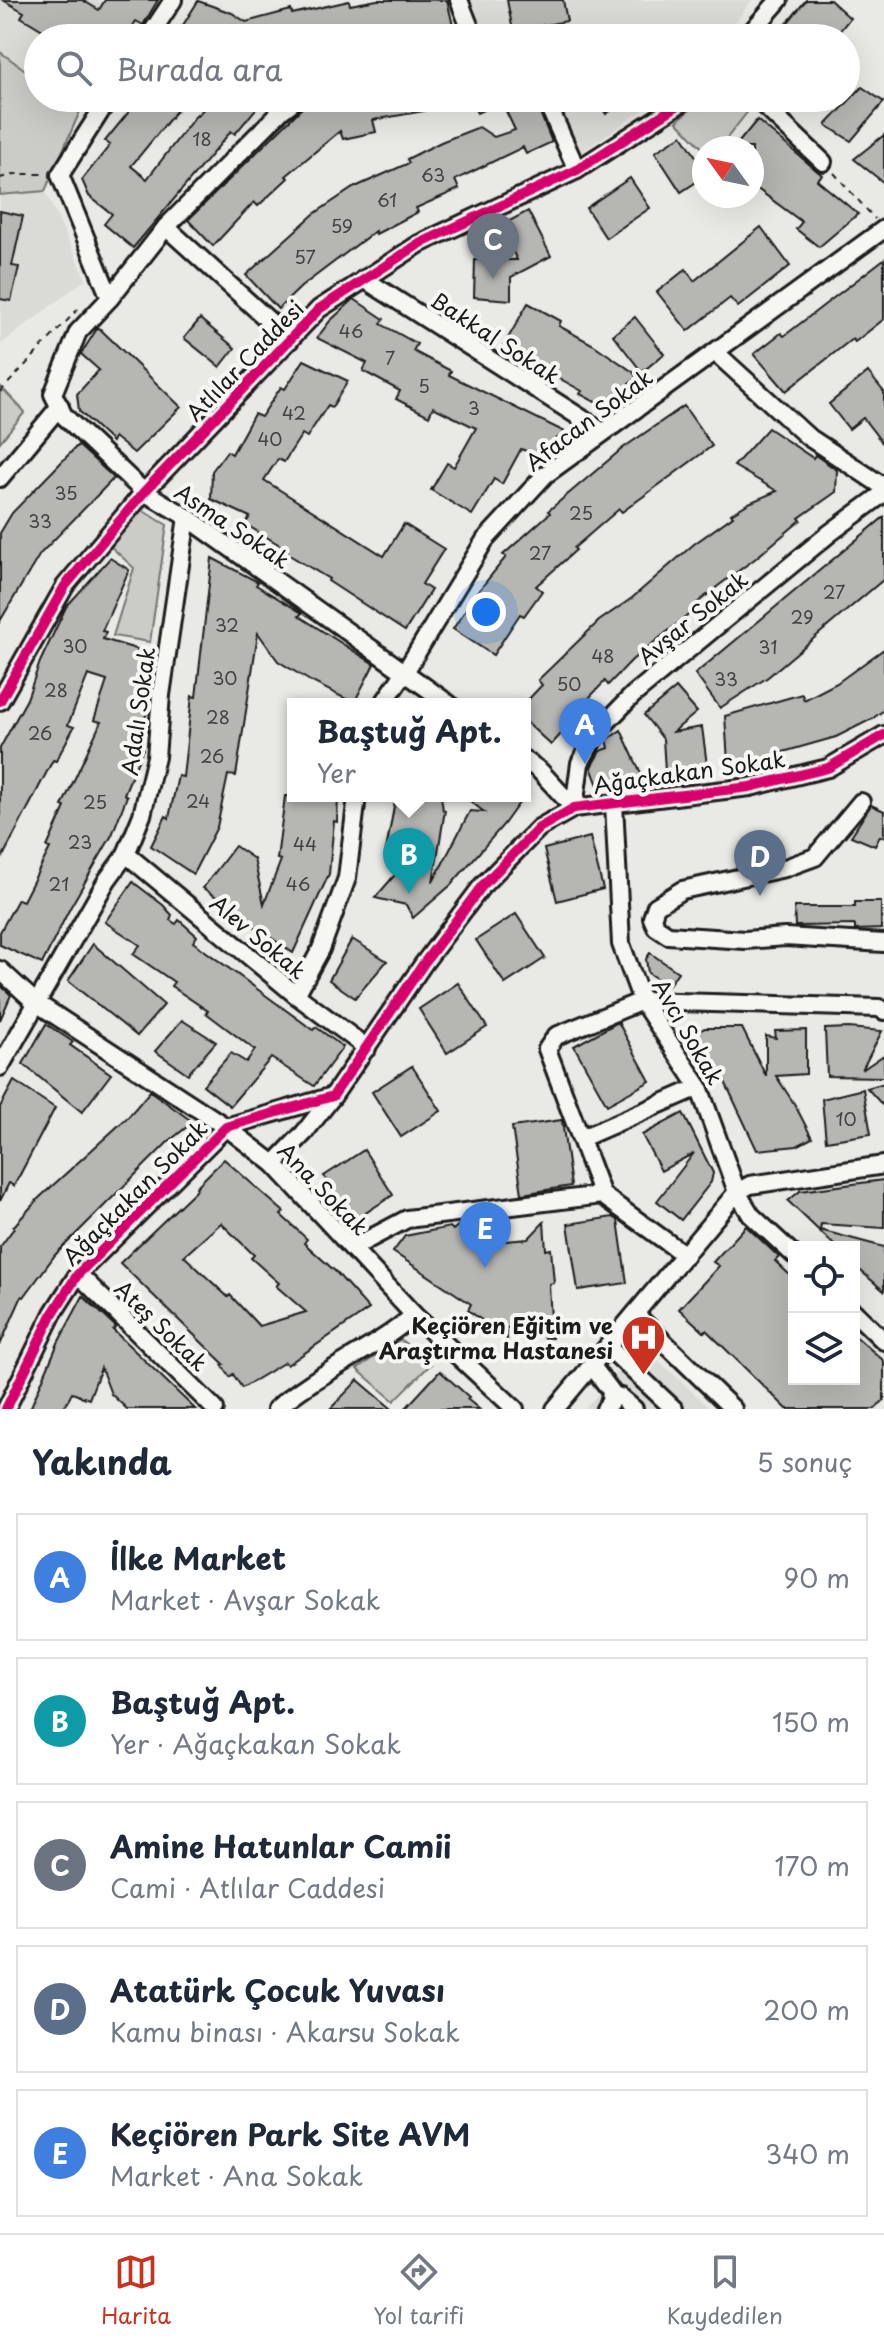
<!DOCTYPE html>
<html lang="tr">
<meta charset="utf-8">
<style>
body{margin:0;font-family:"Playpen Sans",sans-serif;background:#f2f2f3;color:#1f2937}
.controls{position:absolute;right:24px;bottom:24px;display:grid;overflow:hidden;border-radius:0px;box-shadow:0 8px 32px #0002}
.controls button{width:72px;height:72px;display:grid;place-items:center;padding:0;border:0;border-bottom:2px solid #e0e1e3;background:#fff;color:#1f2937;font:40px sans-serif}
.compass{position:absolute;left:692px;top:136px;width:72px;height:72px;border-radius:50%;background:#fff;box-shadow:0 8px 32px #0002;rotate:303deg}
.you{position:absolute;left:486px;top:612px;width:28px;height:28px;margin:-20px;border:6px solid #fff;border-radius:50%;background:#1a73e8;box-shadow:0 0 0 12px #1a73e833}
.badge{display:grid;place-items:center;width:52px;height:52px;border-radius:50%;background:#c8321e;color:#fff;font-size:26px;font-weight:700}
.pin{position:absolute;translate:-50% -66px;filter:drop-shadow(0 2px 4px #0008)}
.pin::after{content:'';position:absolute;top:42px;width:28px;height:24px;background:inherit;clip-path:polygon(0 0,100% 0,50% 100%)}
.popup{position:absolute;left:287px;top:698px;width:244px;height:104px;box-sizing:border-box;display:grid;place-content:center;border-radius:0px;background:#fff;filter:drop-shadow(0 2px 6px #0005);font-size:26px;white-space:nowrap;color:#747a83}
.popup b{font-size:30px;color:#1f2937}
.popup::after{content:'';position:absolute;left:50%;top:100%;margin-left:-16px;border:16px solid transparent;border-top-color:#fff}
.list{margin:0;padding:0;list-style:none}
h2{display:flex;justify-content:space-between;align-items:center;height:104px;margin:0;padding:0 32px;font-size:34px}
h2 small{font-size:26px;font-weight:400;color:#747a83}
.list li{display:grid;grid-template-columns:52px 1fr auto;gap:24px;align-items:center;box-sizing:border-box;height:128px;margin:0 16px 16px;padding:0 16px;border:2px solid #e0e1e3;border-radius:0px}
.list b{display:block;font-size:30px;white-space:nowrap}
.list p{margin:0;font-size:26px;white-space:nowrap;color:#747a83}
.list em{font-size:26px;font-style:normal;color:#747a83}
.icon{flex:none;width:44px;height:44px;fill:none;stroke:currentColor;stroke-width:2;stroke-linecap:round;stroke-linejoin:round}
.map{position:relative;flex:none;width:884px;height:1409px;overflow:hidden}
.search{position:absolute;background:#fff;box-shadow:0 8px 32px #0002;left:24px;right:24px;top:24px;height:88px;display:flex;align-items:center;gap:20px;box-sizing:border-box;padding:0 28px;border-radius:44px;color:#747a83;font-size:30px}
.sheet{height:824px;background:#fff}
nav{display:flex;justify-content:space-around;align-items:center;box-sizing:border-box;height:112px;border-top:2px solid #e0e1e3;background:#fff;font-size:22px;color:#747a83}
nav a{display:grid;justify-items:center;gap:4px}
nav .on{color:#c8321e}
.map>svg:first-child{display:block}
.built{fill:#dadad6}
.green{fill:#cbcbc7;stroke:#747472;stroke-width:2}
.building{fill:#b6b6b3;stroke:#1c1c1c;stroke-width:2;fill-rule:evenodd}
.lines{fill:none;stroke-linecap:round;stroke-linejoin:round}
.minor-casing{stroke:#1c1c1c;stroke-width:22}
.path{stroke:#1c1c1c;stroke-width:2;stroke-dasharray:6 6;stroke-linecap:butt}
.minor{stroke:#f6f6f2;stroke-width:16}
.cycleway-casing{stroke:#f6f6f2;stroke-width:15}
.cycleway{stroke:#d6006c;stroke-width:10}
.labels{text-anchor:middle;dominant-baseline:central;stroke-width:8;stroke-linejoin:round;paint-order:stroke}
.number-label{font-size:18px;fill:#424242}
.street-label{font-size:22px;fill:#1c1c1c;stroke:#f6f6f2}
.poi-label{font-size:22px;font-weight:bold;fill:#1c1c1c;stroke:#f6f6f2;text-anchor:end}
</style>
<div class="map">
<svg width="884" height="1409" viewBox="0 0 884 1409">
<rect width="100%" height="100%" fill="#e9e9e5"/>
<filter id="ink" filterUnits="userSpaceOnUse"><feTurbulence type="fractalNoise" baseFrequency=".0125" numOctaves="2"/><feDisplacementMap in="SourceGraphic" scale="16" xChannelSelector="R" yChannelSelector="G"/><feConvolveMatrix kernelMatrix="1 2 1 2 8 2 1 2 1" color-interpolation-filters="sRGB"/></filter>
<g filter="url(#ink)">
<!-- built -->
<g class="built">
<polygon points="0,0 98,0 147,30 141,38 38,38 38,79 0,52"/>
<polygon points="463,0 752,0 723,38 479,38"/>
<polygon points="548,98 661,98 577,155"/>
<polygon points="45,191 86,279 1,344 0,195"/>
<polygon points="641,1344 711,1409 585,1409"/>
</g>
<!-- green -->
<g class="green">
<polygon points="0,52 38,79 38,98 66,98 81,109 45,191 0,195"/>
<polygon points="703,98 734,98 749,110 719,148 704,150 677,121"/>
<polygon points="0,386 25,412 0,442"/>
<polygon points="140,509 167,525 150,642 113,636 134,568 110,546"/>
<polygon points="400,1339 431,1364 394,1401 357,1369"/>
</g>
<!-- building -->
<g class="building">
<polygon points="3,0 82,0 99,10 105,0 158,0 143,25 136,21 126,38 56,38 21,17 24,12"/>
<polygon points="377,0 447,0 454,30 419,38 175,38 198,1 232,13 246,22 291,10 292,14 349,1 350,5"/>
<polygon points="507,0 563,0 567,21 513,31"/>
<polygon points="806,0 830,0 850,18 834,38 775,38"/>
<polygon points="862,87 884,102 851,141 826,125"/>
<polygon points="140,98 175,98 182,104 131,166 147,179 197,114 198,115 213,98 265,98 235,134 231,131 133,248 104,224 112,214 89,196 82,180 110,145 105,141"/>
<polygon points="312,98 423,98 424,111 373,120 376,132 343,139 340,131 286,176 288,178 258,206 254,202 213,246 188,220"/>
<polygon points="469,98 508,98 477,113"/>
<polygon points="530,98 534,98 552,142 526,154 523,147 455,180 459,189 416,208 418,212 376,234 375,231 301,287 278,309 246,275 314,214 353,188 409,163 407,159 441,142 479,127 494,137 515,130 505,109"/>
<polygon points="596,98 629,98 606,114"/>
<polygon points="757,120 822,175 817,180 858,214 819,247 796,229 802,222 752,185 752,148 734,148"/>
<polygon points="682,135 704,169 704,177 681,192 655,152"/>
<polygon points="884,135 884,183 854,159"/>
<polygon points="630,178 650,208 606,238 586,208"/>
<polygon points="0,211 23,216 12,266 19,267 11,301 0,299"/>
<polygon points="528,211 551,256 511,277 511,300 474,297 475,260 517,260 500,226"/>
<polygon points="761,227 790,266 738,307 730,298 688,331 657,292 686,269 694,281"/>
<polygon points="884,259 884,319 855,342 852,339 786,391 754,354 781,333 784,336"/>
<polygon points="354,299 384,319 381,324 417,344 413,351 451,371 449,375 565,432 536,455 521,449 502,484 494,479 472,515 431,490 447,463 454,467 476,428 433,407 429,416 396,399 400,391 363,371 367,363 317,338 330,321"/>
<polygon points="528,303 561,321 559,326 594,345 633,372 637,378 601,405 580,394 582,391 503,347"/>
<polygon points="635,317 664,354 642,372 613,335"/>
<polygon points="200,319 235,348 220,367 184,338"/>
<polygon points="98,327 181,407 134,453 114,437 112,442 79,411 77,394 99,370 81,354"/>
<polygon points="304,360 348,381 332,407 328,405 307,437 302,434 284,462 278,459 264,480 384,556 404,524 444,549 422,584 431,590 405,631 328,581 329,579 286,553 288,550 245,524 250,517 211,499 212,471 227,451 232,454 254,414 261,417 281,387 285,389"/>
<polygon points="868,372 884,392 884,445 863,418 849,429 829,404"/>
<polygon points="684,406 712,446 622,512 619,509 574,548 576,550 536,586 542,591 524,616 520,614 493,655 453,629 476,594 506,557 503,555 550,513 548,511 623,448"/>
<polygon points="768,428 813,458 815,455 837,470 836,492 799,518 801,520 756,558 718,586 690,609 692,612 632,660 608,685 605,681 570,718 573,721 551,745 525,721 525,703 542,685 538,680 599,621 632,598 694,544 733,516 731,514 749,503 777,491 734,466"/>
<polygon points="78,445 114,478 40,554 0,621 0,533 12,513"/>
<polygon points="884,517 884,579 768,677 720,708 695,674"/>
<polygon points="110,558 129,570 102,631 106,632 103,639 156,655 149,707 135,745 143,749 124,794 127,796 112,835 70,908 42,964 0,945 0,932 18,899 23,901 50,848 47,847 65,807 62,806 101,722 94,720 107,681 88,675 68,725 74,727 56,761 53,760 0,862 0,748 27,699 40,662 66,607"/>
<polygon points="212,558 258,582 256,585 302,613 299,616 374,664 354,703 310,681 278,661 258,633 236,776 228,775 217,827 193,874 151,846 166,816 169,818 178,776 183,777 192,696 196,697"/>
<polygon points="884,649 884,710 872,719 836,737 776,754 776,756 728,762 725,716 802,694 804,700 837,683"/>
<polygon points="676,688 697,712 673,732 702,727 707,765 665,771 663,739 644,715"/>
<polygon points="621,730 642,776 599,788 591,767 600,751 609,748 607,740"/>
<polygon points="285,796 338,796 337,822 334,821 329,874 293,953 251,924 252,921 203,888 235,846 254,859 264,904 281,860 277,859"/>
<polygon points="396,796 441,796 443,810 445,810 433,882 470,811 484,812 464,796 524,796 504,824 451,885 413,918 406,905 375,898 412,855 386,850"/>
<polygon points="871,805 884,811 884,837 880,836 875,846 851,836"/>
<polygon points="590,837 603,889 557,901 544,849"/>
<polygon points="133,882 163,905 172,915 170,920 176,924 179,920 197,936 193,942 313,1030 316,1027 343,1047 314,1086 271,1058 230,1106 203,1085 231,1053 246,1062 255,1050 206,1013 208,1011 171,986 174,982 133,954 140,945 105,922"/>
<polygon points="855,902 881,902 881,929 855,930 855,925 795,926 794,907 855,907"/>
<polygon points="516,914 545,958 505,984 476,940"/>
<polygon points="352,939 387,961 355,998 329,980"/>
<polygon points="93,944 164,1005 137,1036 68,981"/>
<polygon points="650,953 678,972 668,986 648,973 646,959"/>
<polygon points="458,983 487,1027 447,1053 419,1009"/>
<polygon points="0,985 11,995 0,1020"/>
<polygon points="182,1020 216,1042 188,1074 155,1051"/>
<polygon points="618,1022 650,1081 607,1105 574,1046"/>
<polygon points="46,1024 73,1042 70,1045 111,1074 82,1112 23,1064"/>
<polygon points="705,1028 742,1028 766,1076 766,1036 776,1038 775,1031 806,1030 806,1074 776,1076 795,1105 812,1138 797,1146 757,1150 719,1069 710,1073 689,1035"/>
<polygon points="849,1028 882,1031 862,1070 884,1055 884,1077 827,1076 825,1029"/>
<polygon points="412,1066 441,1111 401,1137 372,1092"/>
<polygon points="14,1081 55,1108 14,1186 9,1183 0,1201 0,1107"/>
<polygon points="884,1083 884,1107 867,1088"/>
<polygon points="863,1089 871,1134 826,1141 822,1099"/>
<polygon points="150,1091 193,1122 168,1142 55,1255 24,1297 22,1296 0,1345 0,1247 14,1228 13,1227 39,1198 129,1116"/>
<polygon points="683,1113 713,1173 711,1182 681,1220 657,1201 694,1153 661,1171 642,1135"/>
<polygon points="562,1120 571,1186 522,1194 512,1127"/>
<polygon points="364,1150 393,1195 353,1221 324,1176"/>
<path d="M224,1159L284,1212L281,1215L307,1239L304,1243L336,1272L369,1309L287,1365L285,1362L242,1388L233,1374L230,1377L222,1365L224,1364L120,1263L197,1189L196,1187ZM221,1223L254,1255L251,1258L279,1283L276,1286L306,1312L259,1326L230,1295L228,1297L184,1256Z"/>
<polygon points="884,1180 884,1228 821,1224 820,1230 884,1247 884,1291 854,1265 854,1247 836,1247 788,1201 800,1191"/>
<polygon points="613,1217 618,1220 627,1283 578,1290 568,1224"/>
<polygon points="480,1221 506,1241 528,1239 544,1222 546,1250 551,1249 554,1283 549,1284 552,1338 545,1338 529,1325 506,1328 507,1339 468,1310 471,1304 393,1252 405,1236 450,1227 453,1230 461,1223"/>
<polygon points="746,1226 779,1257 775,1261 794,1279 794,1379 854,1379 854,1335 884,1361 884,1400 875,1409 787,1409 706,1330 704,1332 679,1309 719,1266 713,1262"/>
<polygon points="83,1296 116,1327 113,1330 195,1409 127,1409 111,1394 101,1368 89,1399 72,1393 63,1409 30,1409 58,1343"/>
<polygon points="440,1371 469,1397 467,1399 479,1409 405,1409"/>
<polygon points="358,1380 392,1409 330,1409"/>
</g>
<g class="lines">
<defs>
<g id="minor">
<polyline points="459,0 474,38"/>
<polyline points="148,38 173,0"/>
<polyline points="746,38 779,0"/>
<polyline points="109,98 60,175 110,298"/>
<polyline points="298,98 281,111 166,227 110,298 78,332 53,394 64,416 144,492 187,517 449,704"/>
<polyline points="545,98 577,170"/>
<polyline points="756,98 823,162"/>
<polyline points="166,227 290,340"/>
<polyline points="364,279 603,432"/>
<polyline points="715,352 807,436 884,487"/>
<polyline points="0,478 60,406"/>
<polyline points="0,701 65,586 144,492 319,309 419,244 577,170 689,98"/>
<polyline points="383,704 405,672 485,540 545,475 884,229"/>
<polyline points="525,760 540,771 574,808"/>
<polyline points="861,802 815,857 785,868 682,890 656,906 652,918 656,927 668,935 745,940 785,937 884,943"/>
<polyline points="614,803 621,944 642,1001 699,1087 737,1192 751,1215 794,1255"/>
<polyline points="574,808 580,763 598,731 633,695 830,533 884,493"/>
<polyline points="126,854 296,995 367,1048"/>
<polyline points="0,970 35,1002 226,1127 274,1164 414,1315 515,1409"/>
<polyline points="296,995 321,949 347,878 357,796"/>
<polyline points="0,1067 107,880 126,854 142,815 156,757 161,695 187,517"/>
<polyline points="582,1138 699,1087"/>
<polyline points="274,1164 304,1133 333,1096"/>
<polyline points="602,1195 685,1255"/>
<polyline points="352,1248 407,1219 602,1195 547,1049 556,1036 642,1001 879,1008 884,1011"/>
<polyline points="78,1274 215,1409"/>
<polyline points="854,1312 884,1341"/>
<polyline points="635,1314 733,1409"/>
<polyline points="608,1347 674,1409"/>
<polyline points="592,1366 611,1391 610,1402 605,1409"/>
<polyline points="611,1394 620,1397 634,1409"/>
<polyline points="6,1409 53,1313 78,1274 226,1127 333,1096 424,963 482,886 539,828 574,808 750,787 828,768 884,735"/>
<path d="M276,1409C318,1372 371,1352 414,1315"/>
<polyline points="555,1409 737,1192 750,1185 884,1165"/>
</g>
</defs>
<!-- minor casing -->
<use href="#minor" class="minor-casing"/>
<!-- path -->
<g class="path">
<polyline points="834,173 875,219"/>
<polyline points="0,178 15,174 46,174"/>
<polyline points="0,392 79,308"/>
</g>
<!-- minor -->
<use href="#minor" class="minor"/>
<defs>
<g id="cycleway">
<polyline points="0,701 65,586 144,492 319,309 419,244 577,170 689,98"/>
<polyline points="6,1409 53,1313 78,1274 226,1127 333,1096 424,963 482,886 539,828 574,808 750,787 828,768 884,735"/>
</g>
</defs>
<!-- cycleway casing -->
<use href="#cycleway" class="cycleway-casing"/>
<!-- cycleway -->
<use href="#cycleway" class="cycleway"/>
</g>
</g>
<!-- icons -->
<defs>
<symbol id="hospital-pin" viewBox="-11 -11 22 30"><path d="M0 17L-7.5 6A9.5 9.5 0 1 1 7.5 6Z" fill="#c8321e" stroke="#f6f6f2"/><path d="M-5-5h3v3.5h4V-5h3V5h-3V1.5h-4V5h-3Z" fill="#fff"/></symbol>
</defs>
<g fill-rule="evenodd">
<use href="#hospital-pin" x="618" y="1312" width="51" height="69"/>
</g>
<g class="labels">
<!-- number labels -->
<g class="number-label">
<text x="202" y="138">18</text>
<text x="433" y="174">63</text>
<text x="387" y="199">61</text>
<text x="342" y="225">59</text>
<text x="305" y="256">57</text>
<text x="351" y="330">46</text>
<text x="390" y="357">7</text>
<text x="424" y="385">5</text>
<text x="474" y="407">3</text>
<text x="294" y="412">42</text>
<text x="270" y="438">40</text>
<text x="66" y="492">35</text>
<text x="581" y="512">25</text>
<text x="40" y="520">33</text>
<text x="540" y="552">27</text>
<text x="834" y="591">27</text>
<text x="802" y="616">29</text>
<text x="227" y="624">32</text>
<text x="75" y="645">30</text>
<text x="768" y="646">31</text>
<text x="603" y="655">48</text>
<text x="225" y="677">30</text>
<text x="726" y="678">33</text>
<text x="569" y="683">50</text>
<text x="56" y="689">28</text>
<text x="218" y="716">28</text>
<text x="40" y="732">26</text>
<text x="212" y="755">26</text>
<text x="198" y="800">24</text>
<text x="95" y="801">25</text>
<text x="80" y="841">23</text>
<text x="305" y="843">44</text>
<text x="59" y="883">21</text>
<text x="298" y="883">46</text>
<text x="846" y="1118">10</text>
</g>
<!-- street labels -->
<g class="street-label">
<text transform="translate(496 337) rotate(33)">Bakkal Sokak</text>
<text transform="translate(244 360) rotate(-46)">Atlılar Caddesi</text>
<text transform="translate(588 419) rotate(-37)">Afacan Sokak</text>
<text transform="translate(233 525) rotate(34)">Asma Sokak</text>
<text transform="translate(692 617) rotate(-39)">Avşar Sokak</text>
<text transform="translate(137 711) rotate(-82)">Adalı Sokak</text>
<text transform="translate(689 771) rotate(-8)">Ağaçkakan Sokak</text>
<text transform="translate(259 936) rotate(40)">Alev Sokak</text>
<text transform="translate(689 1031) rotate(60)">Avcı Sokak</text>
<text transform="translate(324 1188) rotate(46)">Ana Sokak</text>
<text transform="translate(134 1192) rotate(-45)">Ağaçkakan Sokak</text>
<text transform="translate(162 1325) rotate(44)">Ateş Sokak</text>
</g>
<!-- poi labels -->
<g class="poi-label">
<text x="613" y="1324">Keçiören Eğitim ve<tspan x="613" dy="25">Araştırma Hastanesi</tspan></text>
</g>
</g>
</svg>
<div class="controls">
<button><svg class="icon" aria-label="locate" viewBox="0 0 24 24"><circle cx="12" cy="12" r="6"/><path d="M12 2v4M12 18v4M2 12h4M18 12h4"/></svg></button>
<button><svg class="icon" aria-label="layers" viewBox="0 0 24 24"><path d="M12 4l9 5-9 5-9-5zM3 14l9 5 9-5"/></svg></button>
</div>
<svg class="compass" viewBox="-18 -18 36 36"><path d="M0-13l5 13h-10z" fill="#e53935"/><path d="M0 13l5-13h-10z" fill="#747a83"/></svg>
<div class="you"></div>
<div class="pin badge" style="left:585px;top:764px;background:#3f7fe0">A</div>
<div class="pin badge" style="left:409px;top:894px;background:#0f9aa8">B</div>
<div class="popup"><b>Baştuğ Apt.</b>Yer</div>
<div class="pin badge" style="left:493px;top:279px;background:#6b7280">C</div>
<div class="pin badge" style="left:760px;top:896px;background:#5c6f8a">D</div>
<div class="pin badge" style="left:485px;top:1268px;background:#3f7fe0">E</div>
<div class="search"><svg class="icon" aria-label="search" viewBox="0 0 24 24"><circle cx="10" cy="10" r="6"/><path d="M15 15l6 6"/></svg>Burada ara</div>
</div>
<section class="sheet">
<h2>Yakında<small>5 sonuç</small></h2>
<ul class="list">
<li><span class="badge" style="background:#3f7fe0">A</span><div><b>İlke Market</b><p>Market · Avşar Sokak</p></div><em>90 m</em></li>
<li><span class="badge" style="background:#0f9aa8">B</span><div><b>Baştuğ Apt.</b><p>Yer · Ağaçkakan Sokak</p></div><em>150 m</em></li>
<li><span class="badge" style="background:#6b7280">C</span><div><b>Amine Hatunlar Camii</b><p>Cami · Atlılar Caddesi</p></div><em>170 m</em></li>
<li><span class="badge" style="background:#5c6f8a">D</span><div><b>Atatürk Çocuk Yuvası</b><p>Kamu binası · Akarsu Sokak</p></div><em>200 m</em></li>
<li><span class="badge" style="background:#3f7fe0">E</span><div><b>Keçiören Park Site AVM</b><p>Market · Ana Sokak</p></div><em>340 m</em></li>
</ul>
</section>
<nav>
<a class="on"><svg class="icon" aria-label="map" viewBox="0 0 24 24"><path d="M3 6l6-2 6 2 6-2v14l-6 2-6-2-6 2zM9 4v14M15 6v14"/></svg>Harita</a>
<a><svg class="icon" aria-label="directions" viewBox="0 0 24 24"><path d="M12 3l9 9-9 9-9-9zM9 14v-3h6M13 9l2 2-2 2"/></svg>Yol tarifi</a>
<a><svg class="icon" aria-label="saved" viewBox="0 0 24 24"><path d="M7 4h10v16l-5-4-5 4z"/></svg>Kaydedilen</a>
</nav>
